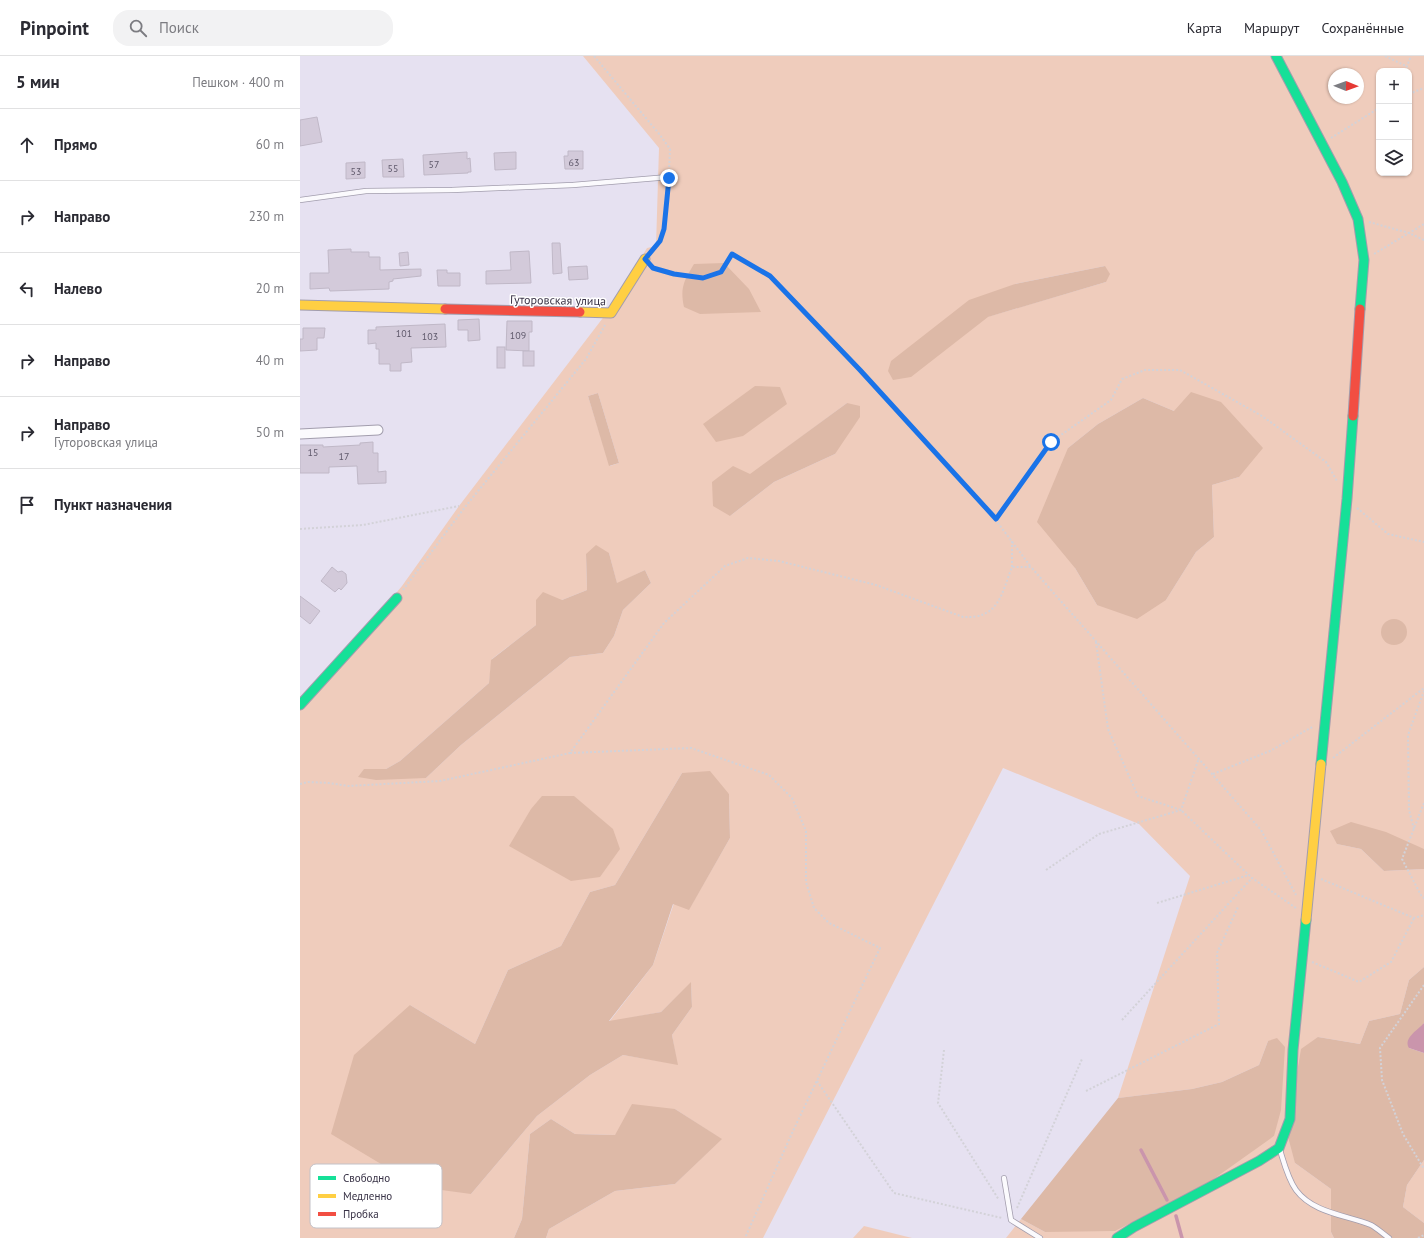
<!DOCTYPE html>
<html lang="ru">
<meta charset="utf-8">
<style>
body{margin:0;font-family:"PT Sans",sans-serif;background:#f2f2f3;color:#2b2b33}
.controls{position:absolute;right:12px;top:12px;display:grid;overflow:hidden;border-radius:8px;box-shadow:0 1px 3px #0004}
.controls button{width:36px;height:36px;display:grid;place-items:center;padding:0;border:0;border-bottom:1px solid #e1e1e2;background:#fff;color:#2b2b33;font:20px sans-serif}
.compass{position:absolute;left:1028px;top:12px;width:36px;height:36px;border-radius:50%;background:#fff;box-shadow:0 1px 3px #0004;rotate:91deg}
.stop{position:absolute;width:12px;height:12px;margin:-9px;border:3px solid #1a73e8;border-radius:50%;background:#fff}
.stop.end{background:#1a73e8;border-color:#fff;box-shadow:0 1px 4px #0008}
.list{margin:0;padding:0;list-style:none}
h2{display:flex;justify-content:space-between;align-items:center;height:52px;margin:0;padding:0 16px;font-size:17px}
h2 small{font-size:13px;font-weight:400;color:#7c7c81}
.list li{display:grid;grid-template-columns:26px 1fr auto;gap:12px;align-items:center;box-sizing:border-box;height:72px;padding:0 16px;border-top:1px solid #e1e1e2}
.list b{display:block;font-size:15px;white-space:nowrap}
.list p{margin:0;font-size:13px;white-space:nowrap;color:#7c7c81}
.list em{font-size:13px;font-style:normal;color:#7c7c81}
.icon{flex:none;width:22px;height:22px;fill:none;stroke:currentColor;stroke-width:2;stroke-linecap:round;stroke-linejoin:round}
.map{position:relative;flex:none;width:1124px;height:1182px;overflow:hidden}
header{display:flex;align-items:center;gap:24px;box-sizing:border-box;height:56px;padding:0 20px;background:#fff;border-bottom:1px solid #e1e1e2}
header strong{font-size:19px}
nav{display:flex;gap:22px;margin-inline-start:auto;font-size:14px}
.search{width:280px;height:36px;background:#f2f2f3;display:flex;align-items:center;gap:10px;box-sizing:border-box;padding:0 14px;border-radius:16px;color:#7c7c81;font-size:15px}
main{display:flex}
aside{flex:1;background:#fff}
.map>svg:first-child{display:block}
.green{fill:#efccbc;fill-rule:evenodd}
.forest{fill:#ddb9a7}
.water{fill:#ca95ac}
.lines{fill:none;stroke-linecap:round;stroke-linejoin:round}
.stream{stroke:#ca95ac;stroke-width:3.5}
.building{fill:#d3cada;stroke:#c0b8c7}
.lane-casing{stroke:#a29dad;stroke-width:6}
.street-casing{stroke:#a29dad;stroke-width:11}
.fast-casing{stroke:#a29dad;stroke-width:11}
.slow-casing{stroke:#a29dad;stroke-width:11}
.jam-casing{stroke:#a29dad;stroke-width:11}
.path{stroke:#d3d2d8;stroke-width:2;stroke-dasharray:2 2;stroke-linecap:butt}
.lane{stroke:#fbfafd;stroke-width:4.5}
.street{stroke:#fbfafd;stroke-width:9}
.fast{stroke:#16e098;stroke-width:9}
.slow{stroke:#ffcf43;stroke-width:9}
.jam{stroke:#f24e42;stroke-width:9}
.route{stroke:#1a73e8;stroke-width:5}
.labels{text-anchor:middle;dominant-baseline:central;stroke-width:3;stroke-linejoin:round;paint-order:stroke}
.number-label{font-size:10px;fill:#605a6c}
.street-label{font-size:12px;fill:#383246;stroke:#fff}
.key{fill:#fff;stroke:#c3c2c8;stroke-width:1}
.key-label{font-size:11px;fill:#383246}
</style>
<header>
<strong>Pinpoint</strong>
<div class="search"><svg class="icon" aria-label="search" viewBox="0 0 24 24"><circle cx="10" cy="10" r="6"/><path d="M15 15l6 6"/></svg>Поиск</div>
<nav><a>Карта</a><a>Маршрут</a><a>Сохранённые</a></nav>
</header>
<main>
<aside>
<h2>5 мин<small>Пешком · 400 m</small></h2>
<ul class="list">
<li><svg class="icon" aria-label="ahead" viewBox="0 0 24 24"><path d="M12 20V5M6 11l6-6 6 6"/></svg><div><b>Прямо</b></div><em>60 m</em></li>
<li><svg class="icon" aria-label="right" viewBox="0 0 24 24"><path d="M7 20v-9h11M14 6l5 5-5 5"/></svg><div><b>Направо</b></div><em>230 m</em></li>
<li><svg class="icon" aria-label="left" viewBox="0 0 24 24"><path d="M17 20v-9H6M10 6l-5 5 5 5"/></svg><div><b>Налево</b></div><em>20 m</em></li>
<li><svg class="icon" aria-label="right" viewBox="0 0 24 24"><path d="M7 20v-9h11M14 6l5 5-5 5"/></svg><div><b>Направо</b></div><em>40 m</em></li>
<li><svg class="icon" aria-label="right" viewBox="0 0 24 24"><path d="M7 20v-9h11M14 6l5 5-5 5"/></svg><div><b>Направо</b><p>Гуторовская улица</p></div><em>50 m</em></li>
<li><svg class="icon" aria-label="arrive" viewBox="0 0 24 24"><path d="M6 21V4h12l-3 4 3 4H6"/></svg><div><b>Пункт назначения</b></div></li>
</ul>
</aside>
<div class="map">
<svg width="1124" height="1182" viewBox="0 0 1124 1182">
<rect width="100%" height="100%" fill="#e6e1f1"/>
<!-- green -->
<g class="green">
<path d="M283,0H1124V793L1037,788L1061,793L1084,815L1124,813V911L1109,924L1100,958L1069,965L1060,988L1018,981L995,1107L1031,1133V1176L1034,1182H706L721,1163L745,1176L974,1080L968,985L959,1009L922,1026L892,1033L818,1042L890,820L839,768L703,712L463,1182H246L249,1173L315,1135L375,1128L421,1083L375,1053L315,1079L275,1078L251,1063L230,1078L222,1163L214,1182H0V652L102,530L159,450L312,250L347,192L356,190L359,92ZM1079,15H1109V117H1079ZM1034,18H1058V42H1034ZM805,210L806,226L687,261L715,228ZM298,337L319,407L310,410L288,340ZM843,342L874,355L939,421L912,429L914,481L896,496L866,544L797,549L775,512L768,392L798,368ZM547,347L535,398L474,426L430,460L450,419ZM309,497L317,528L345,514L351,527L323,554L314,580L303,597L270,601L161,689L126,722L64,713H86L100,705L189,627L192,603L236,569V544H262L287,534L286,498ZM382,717L429,738L430,782L389,853L374,847L353,909L309,966L361,956L391,927L392,951L372,979L377,1008L323,999L290,1019L237,1060L171,1138L110,949L175,988L208,914L261,890L290,836L315,829Z"/>
<polygon points="1124,1104 1124,1167 1103,1151 1107,1129"/>
<polygon points="564,1170 612,1182 553,1182"/>
</g>
<!-- forest -->
<g class="forest">
<path d="M424,207L449,233L461,256L400,258L384,251C380,231 384,225 394,208Z"/>
<polygon points="805,210 810,218 806,226 688,261 611,321 593,324 588,315 591,305 669,244 715,228"/>
<polygon points="455,330 480,331 487,348 443,380 416,386 403,368"/>
<polygon points="891,336 921,346 963,392 939,421 912,429 914,481 896,496 866,544 837,563 797,549 775,512 737,466 768,392 798,368 843,342 874,355"/>
<polygon points="298,337 319,407 309,410 288,340"/>
<polygon points="547,347 560,350 560,361 535,398 474,426 430,460 413,450 412,426 433,410 450,418"/>
<polygon points="296,489 309,497 317,527 345,514 351,527 323,554 314,580 303,597 270,601 161,689 126,722 76,724 58,721 64,713 86,713 100,705 189,627 191,604 236,569 236,544 243,536 262,544 287,534 286,498"/>
<circle cx="1094" cy="576" r="13"/>
<polygon points="410,715 429,738 430,782 389,854 373,848 353,909 309,965 361,956 391,926 392,951 372,979 378,1009 323,999 290,1019 237,1060 171,1138 134,1133 101,1120 31,1078 54,999 110,949 175,988 208,914 261,890 290,836 315,829 382,717"/>
<polygon points="242,740 274,740 313,773 320,793 300,821 271,825 209,790 231,753"/>
<polygon points="1051,766 1086,776 1124,793 1124,813 1084,815 1061,793 1037,788 1030,775"/>
<polygon points="1124,911 1124,967 1109,992 1124,997 1124,1104 1107,1129 1103,1151 1124,1167 1124,1182 1034,1182 1031,1176 1031,1133 995,1107 987,1077 1001,993 1018,981 1060,988 1069,965 1100,958 1109,924"/>
<polygon points="977,982 985,991 981,1054 974,1080 908,1127 815,1175 745,1176 721,1163 818,1042 892,1033 922,1026 959,1009 968,985"/>
<polygon points="332,1048 375,1053 422,1083 375,1128 315,1135 249,1173 246,1182 214,1182 222,1163 230,1078 251,1063 275,1078 315,1079"/>
</g>
<!-- water -->
<path class="water" d="M1124,967V997L1109,992C1103,982 1118,974 1124,967Z"/>
<g class="lines">
<!-- stream -->
<g class="stream">
<polyline points="841,1094 867,1144"/>
<polyline points="876,1160 882,1182"/>
</g>
</g>
<!-- building -->
<g class="building">
<polygon points="17,61 22,86 0,90 0,64"/>
<polygon points="268,95 283,95 283,113 265,113 264,100 268,100"/>
<polygon points="167,96 167,103 170,102 171,116 168,116 168,117 124,119 123,99"/>
<polygon points="216,96 216,113 195,114 194,97"/>
<polygon points="103,103 104,121 83,121 82,104"/>
<polygon points="65,106 65,122 46,123 46,107"/>
<polygon points="252,187 260,187 262,217 253,218"/>
<polygon points="51,193 51,196 69,196 69,201 80,201 80,214 121,213 121,220 93,223 93,225 89,226 89,233 30,235 29,232 10,233 10,217 29,217 28,194"/>
<polygon points="229,195 231,227 186,228 186,215 211,214 210,196"/>
<polygon points="108,196 109,209 100,210 99,197"/>
<polygon points="287,210 288,223 269,224 268,211"/>
<polygon points="137,214 147,214 147,217 160,217 160,230 138,230"/>
<polygon points="179,263 180,284 168,285 168,274 158,274 158,264"/>
<polygon points="207,265 232,265 232,276 229,276 229,295 206,294"/>
<polygon points="145,268 146,291 111,292 112,306 101,307 101,315 90,315 90,308 79,308 79,293 76,293 76,287 68,288 68,274 76,274 76,271"/>
<polygon points="3,272 25,272 24,282 17,282 17,294 0,295 0,283 3,283"/>
<rect x="197" y="291" width="8" height="21"/>
<rect x="223" y="295" width="11" height="15"/>
<polygon points="73,386 73,397 78,397 78,416 86,415 86,427 58,428 57,410 29,411 29,417 0,417 0,389 23,389 23,391 60,389 60,387"/>
<polygon points="32,511 38,516 42,515 46,518 47,527 41,534 39,532 35,536 21,525"/>
<polygon points="0,540 20,555 10,568 0,560"/>
</g>
<g class="lines">
<defs>
<g id="lane">
<polyline points="0,144 66,135 152,134 273,129 369,121"/>
<path d="M980,1094C984,1107 988,1123 996,1134C1013,1157 1046,1159 1071,1169C1077,1172 1083,1178 1089,1182"/>
<polyline points="704,1122 711,1164 740,1182"/>
</g>
<polyline id="street" points="0,378 78,374"/>
<g id="fast">
<polyline points="976,0 1042,126 1058,163 1064,204 1060,253"/>
<polyline points="0,649 97,542"/>
<polyline points="1021,708 1047,443 1053,360"/>
<polyline points="817,1182 834,1171 959,1105 979,1092 990,1063 993,994 1006,864"/>
</g>
<g id="slow">
<polyline points="0,249 145,253"/>
<polyline points="280,256 311,257 345,203"/>
<polyline points="1006,864 1021,708"/>
</g>
<g id="jam">
<polyline points="145,253 280,256"/>
<polyline points="1053,360 1060,253"/>
</g>
</defs>
<!-- lane casing -->
<use href="#lane" class="lane-casing"/>
<!-- street casing -->
<use href="#street" class="street-casing"/>
<!-- fast casing -->
<use href="#fast" class="fast-casing"/>
<!-- slow casing -->
<use href="#slow" class="slow-casing"/>
<!-- jam casing -->
<use href="#jam" class="jam-casing"/>
<!-- path -->
<g class="path">
<polyline points="294,0 360,79 370,93 369,114"/>
<polyline points="1085,0 1106,10"/>
<polyline points="1105,15 1111,0"/>
<polyline points="1109,38 1124,32"/>
<polyline points="1031,82 1079,52"/>
<polyline points="1069,166 1109,177 1124,184"/>
<path d="M352,194C367,175 366,152 368,128"/>
<polyline points="1074,198 1124,168"/>
<polyline points="352,211 374,218 403,222 421,216 432,198 470,220 560,315 695,463 731,511"/>
<polyline points="1057,452 1088,478 1124,486"/>
<polyline points="695,463 751,386 811,344 822,323 845,314 880,314 962,360 1026,406 1037,425"/>
<polyline points="0,473 63,469 159,450"/>
<polyline points="712,485 712,511"/>
<polyline points="103,534 165,451 286,303 305,269"/>
<polyline points="796,586 808,673 838,740 881,754 952,822 996,852"/>
<polyline points="270,697 391,692 469,719 492,742 506,775 506,826 514,852 529,867 580,892 493,1075 445,1182"/>
<polyline points="1033,702 1124,632"/>
<polyline points="913,718 970,695 1014,670"/>
<path d="M0,728L8,726L29,727L48,730L140,725L270,697L364,567L425,510L448,502L479,505L576,529L663,561C699,563 701,539 712,511H731L961,774L996,839"/>
<polyline points="1124,747 1102,803 1122,841 1124,842"/>
<polyline points="1114,773 1109,754 1108,679 1124,635"/>
<polyline points="746,814 799,778 881,754 899,702"/>
<polyline points="1021,823 1114,862 1124,859"/>
<polyline points="857,847 949,819"/>
<polyline points="1012,906 1059,926 1091,906 1114,862"/>
<polyline points="1124,929 1080,992 1082,1024 1103,1078 1124,1113"/>
<polyline points="822,964 952,822"/>
<polyline points="644,994 638,1047 699,1144"/>
<polyline points="517,1025 594,1137 702,1162"/>
<polyline points="786,1035 919,968 917,897 938,851"/>
<polyline points="717,1152 782,1003"/>
<polyline points="1118,1182 1124,1179"/>
</g>
<!-- lane -->
<use href="#lane" class="lane"/>
<!-- street -->
<use href="#street" class="street"/>
<!-- fast -->
<use href="#fast" class="fast"/>
<!-- slow -->
<use href="#slow" class="slow"/>
<!-- jam -->
<use href="#jam" class="jam"/>
</g>
<g class="lines">
<!-- route -->
<polyline class="route" points="369,122 364,173 360,185 345,203 353,212 374,218 403,222 421,216 432,198 470,220 560,314 696,463 751,386"/>
</g>
<g class="labels">
<!-- number labels -->
<g class="number-label">
<text x="274" y="106">63</text>
<text x="134" y="108">57</text>
<text x="93" y="112">55</text>
<text x="56" y="115">53</text>
<text x="104" y="277">101</text>
<text x="218" y="279">109</text>
<text x="130" y="280">103</text>
<text x="13" y="396">15</text>
<text x="44" y="400">17</text>
</g>
<!-- street labels -->
<g class="street-label">
<text transform="translate(258 244) rotate(1)">Гуторовская улица</text>
</g>
</g>
<!-- legend -->
<rect x="10" y="1108" width="132" height="64" rx="6" class="key"/>
<rect x="18" y="1120" width="18" height="4" fill="#16e098"/>
<rect x="18" y="1138" width="18" height="4" fill="#ffcf43"/>
<rect x="18" y="1156" width="18" height="4" fill="#f24e42"/>
<g class="key-label">
<text x="43" y="1126">Свободно</text>
<text x="43" y="1144">Медленно</text>
<text x="43" y="1162">Пробка</text>
</g>
</svg>
<div class="controls">
<button>+</button>
<button>−</button>
<button><svg class="icon" aria-label="layers" viewBox="0 0 24 24"><path d="M12 4l9 5-9 5-9-5zM3 14l9 5 9-5"/></svg></button>
</div>
<svg class="compass" viewBox="-18 -18 36 36"><path d="M0-13l5 13h-10z" fill="#e53935"/><path d="M0 13l5-13h-10z" fill="#7c7c81"/></svg>
<div class="stop" style="left:751px;top:386px"></div>
<div class="stop end" style="left:369px;top:122px"></div>
</div>
</main>
